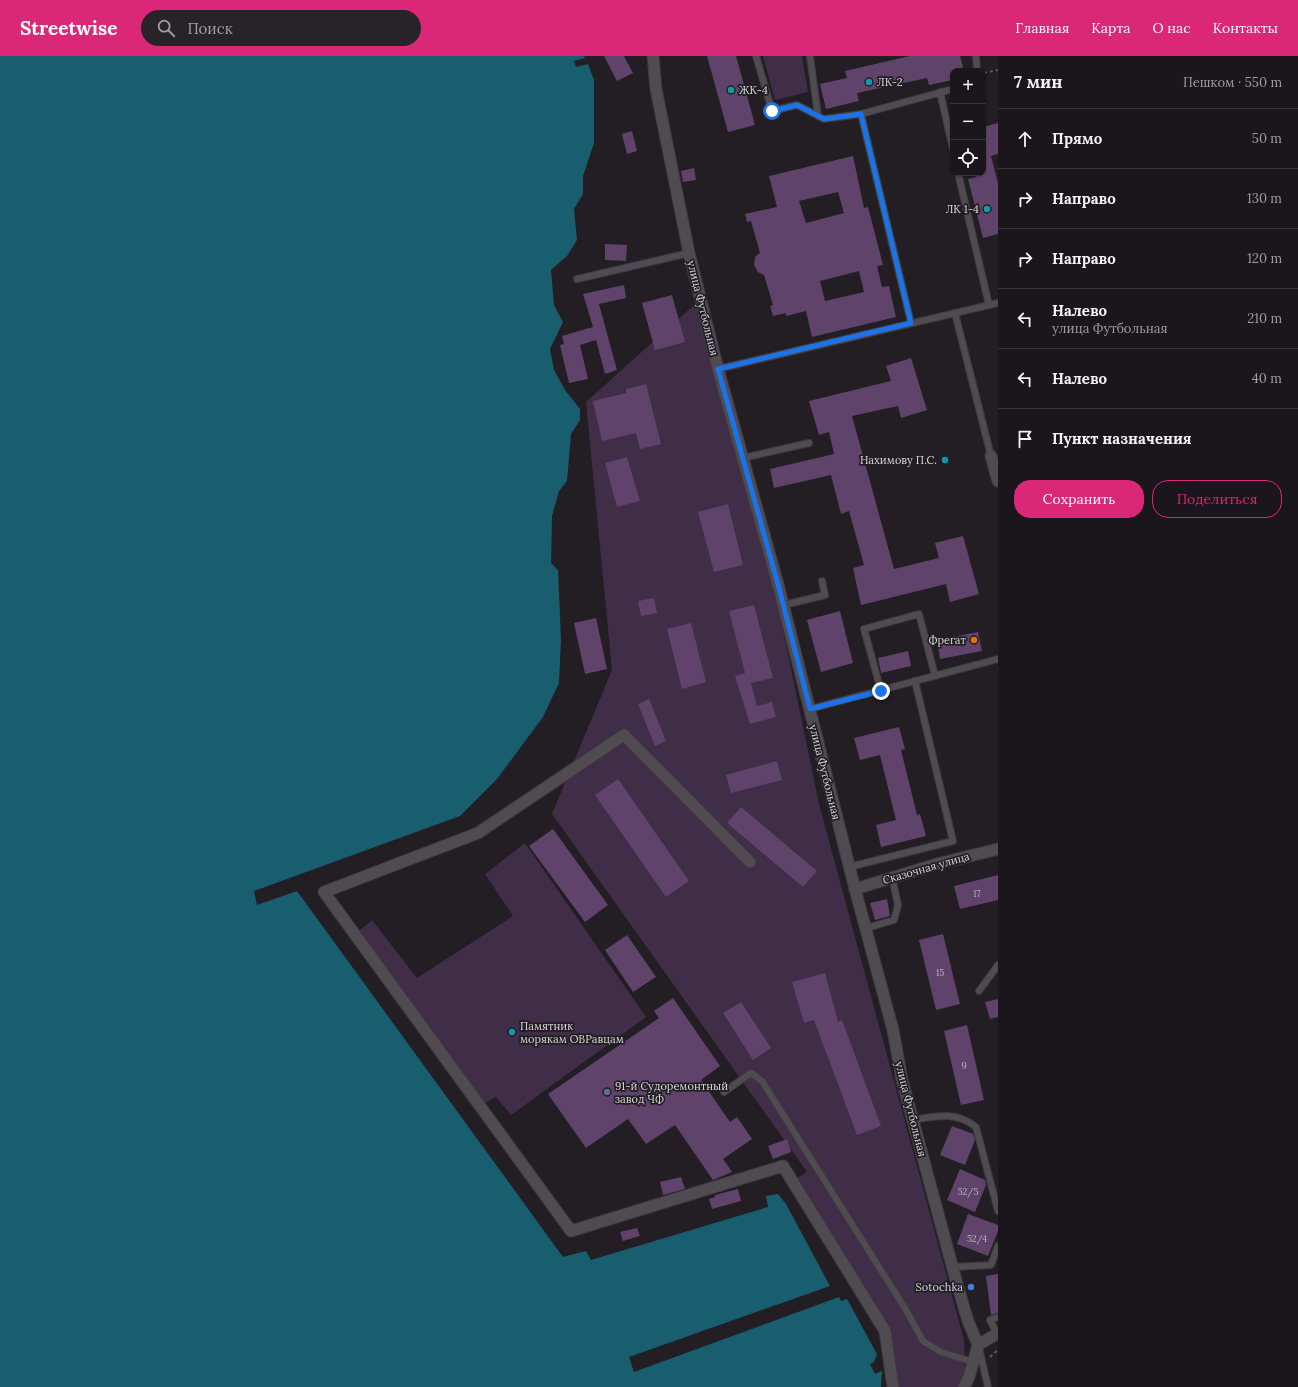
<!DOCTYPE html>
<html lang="ru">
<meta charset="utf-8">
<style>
body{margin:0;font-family:Lora,serif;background:#272328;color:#f1f3f6}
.controls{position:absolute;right:12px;top:12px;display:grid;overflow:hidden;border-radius:8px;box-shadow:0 1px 3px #0004}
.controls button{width:36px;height:36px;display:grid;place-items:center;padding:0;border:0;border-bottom:1px solid #38353a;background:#1a161b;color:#f1f3f6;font:20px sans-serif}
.stop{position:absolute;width:12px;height:12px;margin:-9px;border:3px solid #1a73e8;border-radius:50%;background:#fff}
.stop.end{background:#1a73e8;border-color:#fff;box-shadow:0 1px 4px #0008}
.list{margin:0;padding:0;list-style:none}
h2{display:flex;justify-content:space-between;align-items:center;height:52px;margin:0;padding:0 16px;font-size:17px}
h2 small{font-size:13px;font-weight:400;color:#9f9fa3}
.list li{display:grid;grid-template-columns:26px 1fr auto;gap:12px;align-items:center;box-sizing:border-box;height:60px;padding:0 16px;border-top:1px solid #38353a}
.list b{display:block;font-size:15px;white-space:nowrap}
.list p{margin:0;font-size:13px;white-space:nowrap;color:#9f9fa3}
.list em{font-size:13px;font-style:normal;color:#9f9fa3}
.actions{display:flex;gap:8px;padding:12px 16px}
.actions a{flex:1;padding:9px 0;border:1px solid #db2777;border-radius:16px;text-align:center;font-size:14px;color:#db2777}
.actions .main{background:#db2777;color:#fff}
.icon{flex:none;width:22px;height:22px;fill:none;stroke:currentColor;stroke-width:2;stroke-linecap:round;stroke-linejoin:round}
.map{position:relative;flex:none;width:998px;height:1331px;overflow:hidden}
header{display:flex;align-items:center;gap:24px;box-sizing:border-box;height:56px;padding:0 20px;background:#db2777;color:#fff}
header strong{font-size:19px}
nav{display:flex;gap:22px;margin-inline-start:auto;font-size:14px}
.search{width:280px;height:36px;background:#272328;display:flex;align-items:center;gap:10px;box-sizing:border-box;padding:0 14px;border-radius:22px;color:#9f9fa3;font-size:15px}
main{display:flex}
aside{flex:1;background:#1a161b}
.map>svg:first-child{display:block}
.green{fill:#402d48}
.water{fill:#195e6f}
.building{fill:#5f436a;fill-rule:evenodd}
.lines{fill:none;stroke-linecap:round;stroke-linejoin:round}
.service-casing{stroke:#3d3a3e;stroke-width:8}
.minor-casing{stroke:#3d3a3e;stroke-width:13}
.secondary-casing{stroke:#3d3a3e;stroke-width:13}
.path{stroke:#5e5a5f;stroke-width:2;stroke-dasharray:3 3;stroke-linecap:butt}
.service{stroke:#4f4b51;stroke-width:6}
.minor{stroke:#4f4b51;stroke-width:11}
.secondary{stroke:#4f4b51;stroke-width:11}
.route{stroke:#1a73e8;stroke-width:5}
.culture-dot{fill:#0f9aa8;stroke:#221e24;stroke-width:1.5}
.food-dot{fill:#e8710a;stroke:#221e24;stroke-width:1.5}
.service-dot{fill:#5c6f8a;stroke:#221e24;stroke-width:1.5}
.shop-dot{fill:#3f7fe0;stroke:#221e24;stroke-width:1.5}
.labels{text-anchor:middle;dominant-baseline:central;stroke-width:3.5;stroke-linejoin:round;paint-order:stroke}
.number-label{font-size:9px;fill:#bbb3bf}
.poi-label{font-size:11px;fill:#dad8db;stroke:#221e24;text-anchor:start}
.street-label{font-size:11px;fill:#dad8db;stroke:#221e24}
</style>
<header>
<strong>Streetwise</strong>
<div class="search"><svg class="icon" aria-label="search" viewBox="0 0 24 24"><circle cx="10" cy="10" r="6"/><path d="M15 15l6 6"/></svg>Поиск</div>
<nav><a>Главная</a><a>Карта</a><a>О нас</a><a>Контакты</a></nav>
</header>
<main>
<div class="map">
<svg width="998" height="1331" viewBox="0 0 998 1331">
<rect width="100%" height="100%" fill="#221e24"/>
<!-- green -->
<g class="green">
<polygon points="763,0 802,0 808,36 775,44"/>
<polygon points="695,248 775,535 819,748 964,1284 965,1316 958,1331 897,1331 887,1288 788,1127 807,1116 552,758 612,614 586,346"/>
<polygon points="525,787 646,961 511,1059 496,1041 483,1048 359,875 372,864 417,922 513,860 485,818"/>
</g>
<!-- water -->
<polygon class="water" points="0,0 584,0 585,2 574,5 576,11 588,8 594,24 594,87 583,120 583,138 574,153 577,184 567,200 551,214 554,249 563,266 550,293 554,314 565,334 580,353 580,364 571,378 567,425 559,435 552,460 551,507 558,514 561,584 559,627 543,661 497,723 460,760 254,835 257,849 297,835 563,1201 586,1195 591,1204 768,1151 766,1140 778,1138 786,1148 830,1230 629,1301 634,1316 839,1241 841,1245 847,1243 877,1298 874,1306 870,1308 875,1318 882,1315 881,1331 0,1331"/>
<!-- building -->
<g class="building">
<polygon points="604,0 624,0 633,17 617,25"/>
<polygon points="707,0 736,0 755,69 728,76"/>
<polygon points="910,0 960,0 964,15 953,15 953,24 929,29 927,22 857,37 859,45 826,53 820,28 847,22 845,15"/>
<polygon points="998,67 998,98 991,100 998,127 998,178 983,182 968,123 976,121 975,117 983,117 983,71"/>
<polygon points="632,75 637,95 627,98 622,78"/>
<path d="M853,100L864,152L868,151L883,209L877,210L882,231L889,230L896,261L812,281L806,255L786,260V257L773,260L770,250L773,249L764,219L758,216L754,209L755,201L760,197L751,165L747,166L745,158L777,151L769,120ZM838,136L844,157L806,167L799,145ZM859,215L864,236L825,245L820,225Z"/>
<polygon points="694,112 696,124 683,126 681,115"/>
<polygon points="605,188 627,189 626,205 605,204"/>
<polygon points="624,229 626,242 599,248 617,314 605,318 596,284 580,289 588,323 569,327 560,289 564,288 562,280 593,271 583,238"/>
<polygon points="672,239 685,286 655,294 642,247"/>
<polygon points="911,302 927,354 901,362 898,350 852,360 894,513 939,502 935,487 963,480 979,538 950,546 946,528 861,549 853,512 864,509 849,455 841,458 831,419 774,432 770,413 834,398 829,376 819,379 809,345 891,325 886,310"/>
<polygon points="646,328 661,388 640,393 636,377 602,385 593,345 626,337 626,333"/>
<polygon points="627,401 640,445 617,451 605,407"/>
<polygon points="728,448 743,509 714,516 698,456"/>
<polygon points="654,542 657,557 641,560 638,545"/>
<polygon points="754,549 773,622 751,627 757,650 772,646 776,661 750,668 735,620 745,617 729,555"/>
<polygon points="840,555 853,607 821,616 807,564"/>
<polygon points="596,562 607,613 585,618 574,567"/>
<polygon points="691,567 706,626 682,633 667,573"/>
<polygon points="978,576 982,595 940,603 937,584"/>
<polygon points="908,595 911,610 881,617 878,602"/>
<polygon points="649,643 666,685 655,690 638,648"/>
<polygon points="899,671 905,693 901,694 917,759 920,758 926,780 881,791 876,769 896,764 880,699 860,704 854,682"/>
<polygon points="777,705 782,724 731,737 726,719"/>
<polygon points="618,723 689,825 666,841 595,739"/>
<polygon points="741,751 817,815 803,831 727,767"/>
<polygon points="553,773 608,849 585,866 529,790"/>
<polygon points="998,819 998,844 960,853 954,830"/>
<polygon points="887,843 890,860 875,864 870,847"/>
<polygon points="943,878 960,948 936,954 919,884"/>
<polygon points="627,879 656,921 633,936 605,894"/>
<polygon points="825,917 838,966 842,964 881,1070 857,1079 814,964 804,967 792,926"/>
<polygon points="673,942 720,1010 701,1024 730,1066 737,1061 752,1083 723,1103 732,1116 713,1124 675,1069 646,1088 628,1063 586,1092 548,1038 659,962 654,955"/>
<polygon points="998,943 998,961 990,963 985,946"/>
<polygon points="741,946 771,992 753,1004 723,957"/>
<polygon points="967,969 984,1044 961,1049 944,975"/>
<polygon points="952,1070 973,1078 975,1084 965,1109 940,1099"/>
<polygon points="787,1083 791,1096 773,1103 768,1090"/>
<polygon points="960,1113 985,1124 986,1129 975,1156 947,1144"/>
<polygon points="681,1121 685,1133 663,1139 660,1126"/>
<polygon points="738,1133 741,1145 712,1153 709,1143 715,1141 715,1139"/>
<polygon points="968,1158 998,1169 998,1175 988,1200 957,1188"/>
<polygon points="637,1172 640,1180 623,1185 620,1176"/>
<polygon points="998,1218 998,1257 991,1259 986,1220"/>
</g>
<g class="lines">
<defs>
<g id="service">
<polyline points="756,0 772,55 797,49 824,63 861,58 911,267"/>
<polyline points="810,0 818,60"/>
<polyline points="976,0 977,15"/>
<polyline points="940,36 953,93"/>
<polyline points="861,58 953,33"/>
<polyline points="958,117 989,249"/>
<polyline points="577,223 689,197"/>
<polyline points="955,257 991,400"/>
<polyline points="718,313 998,247"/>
<polyline points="743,402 809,387"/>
<polyline points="784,549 825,539 822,525"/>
<polyline points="881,635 864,573 919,558 935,620"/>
<polyline points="810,653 998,603"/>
<polyline points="849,811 953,785 915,625"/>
<polyline points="867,872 894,864 898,849 892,821"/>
<polyline points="979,935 998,909"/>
<polyline points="724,1036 751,1017 762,1025 906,1254 923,1285 941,1296 973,1306"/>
<path d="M913,1064C936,1060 956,1055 976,1071L998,1155"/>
<polyline points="953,1211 991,1209 998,1190"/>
<polyline points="997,1277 990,1264 998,1261"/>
<polyline points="979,1292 988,1331"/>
</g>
<g id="minor">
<polyline points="653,0 656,33 689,197 718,313 779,532 855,833 893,974 902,1024 957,1228 968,1265 978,1289"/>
<polyline points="991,400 998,425"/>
<polyline points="750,806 624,679 478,777 324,836 571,1175 783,1110 885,1275 893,1331"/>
<polyline points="855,833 937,808 998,793"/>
</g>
<polyline id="secondary" points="964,1331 969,1321 978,1289 998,1277"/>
</defs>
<!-- service casing -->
<use href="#service" class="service-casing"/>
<!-- minor casing -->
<use href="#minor" class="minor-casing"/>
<!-- secondary casing -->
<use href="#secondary" class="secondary-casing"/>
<!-- path -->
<g class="path">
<polyline points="984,17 998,14"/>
<polyline points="990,1301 998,1294"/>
</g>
<!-- service -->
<use href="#service" class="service"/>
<!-- minor -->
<use href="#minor" class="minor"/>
<!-- secondary -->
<use href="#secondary" class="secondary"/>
</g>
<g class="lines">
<!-- route -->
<polyline class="route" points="772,55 797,49 824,63 861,58 911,267 718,313 779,532 810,653 881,635"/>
</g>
<!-- markers -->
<g class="culture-dot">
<circle cx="869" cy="26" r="4"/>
<circle cx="731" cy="34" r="4"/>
<circle cx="987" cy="153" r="4"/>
<circle cx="945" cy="404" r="4"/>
<circle cx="512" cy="976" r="4"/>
</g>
<circle class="food-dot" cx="974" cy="584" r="4"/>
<circle class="service-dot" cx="607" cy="1036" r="4"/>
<circle class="shop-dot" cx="971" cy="1231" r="4"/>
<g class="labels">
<!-- number labels -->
<g class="number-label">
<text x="977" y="837">17</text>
<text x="940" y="916">15</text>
<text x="964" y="1009">9</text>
<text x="968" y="1135">52/5</text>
<text x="977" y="1182">52/4</text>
</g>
<!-- poi labels -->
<g class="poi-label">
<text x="877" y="26">ЛК-2</text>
<text x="739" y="34">ЖК-4</text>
<text x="979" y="153" text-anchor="end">ЛК 1-4</text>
<text x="937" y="404" text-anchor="end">Нахимову П.С.</text>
<text x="966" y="584" text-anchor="end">Фрегат</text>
<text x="520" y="970">Памятник<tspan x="520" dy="13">морякам ОВРавцам</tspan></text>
<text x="615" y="1030">91-й Судоремонтный<tspan x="615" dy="13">завод ЧФ</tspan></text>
<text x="963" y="1231" text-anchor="end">Sotochka</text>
</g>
<!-- street labels -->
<g class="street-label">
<text transform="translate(703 252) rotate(76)">улица Футбольная</text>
<text transform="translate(825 716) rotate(76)">улица Футбольная</text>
<text transform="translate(926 812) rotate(-16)">Сказочная улица</text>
<text transform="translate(911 1053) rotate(76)">улица Футбольная</text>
</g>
</g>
</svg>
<div class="controls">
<button>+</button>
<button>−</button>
<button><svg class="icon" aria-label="locate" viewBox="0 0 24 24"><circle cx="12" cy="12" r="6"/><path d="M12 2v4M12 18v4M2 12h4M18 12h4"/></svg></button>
</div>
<div class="stop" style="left:772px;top:55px"></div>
<div class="stop end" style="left:881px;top:635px"></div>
</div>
<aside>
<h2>7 мин<small>Пешком · 550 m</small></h2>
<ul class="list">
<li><svg class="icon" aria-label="ahead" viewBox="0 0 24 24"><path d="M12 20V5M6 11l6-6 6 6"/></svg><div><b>Прямо</b></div><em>50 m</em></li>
<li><svg class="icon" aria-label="right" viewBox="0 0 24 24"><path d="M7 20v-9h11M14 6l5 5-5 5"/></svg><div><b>Направо</b></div><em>130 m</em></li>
<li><svg class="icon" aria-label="right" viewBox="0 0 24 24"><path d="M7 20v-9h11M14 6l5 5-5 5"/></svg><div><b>Направо</b></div><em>120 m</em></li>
<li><svg class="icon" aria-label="left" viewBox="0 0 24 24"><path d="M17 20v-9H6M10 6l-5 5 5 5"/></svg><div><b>Налево</b><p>улица Футбольная</p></div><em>210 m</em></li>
<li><svg class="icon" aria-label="left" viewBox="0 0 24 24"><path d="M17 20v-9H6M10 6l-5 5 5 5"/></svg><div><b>Налево</b></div><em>40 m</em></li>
<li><svg class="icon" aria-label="arrive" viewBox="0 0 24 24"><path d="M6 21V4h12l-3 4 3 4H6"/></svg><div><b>Пункт назначения</b></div></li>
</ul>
<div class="actions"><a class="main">Сохранить</a><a>Поделиться</a></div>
</aside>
</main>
